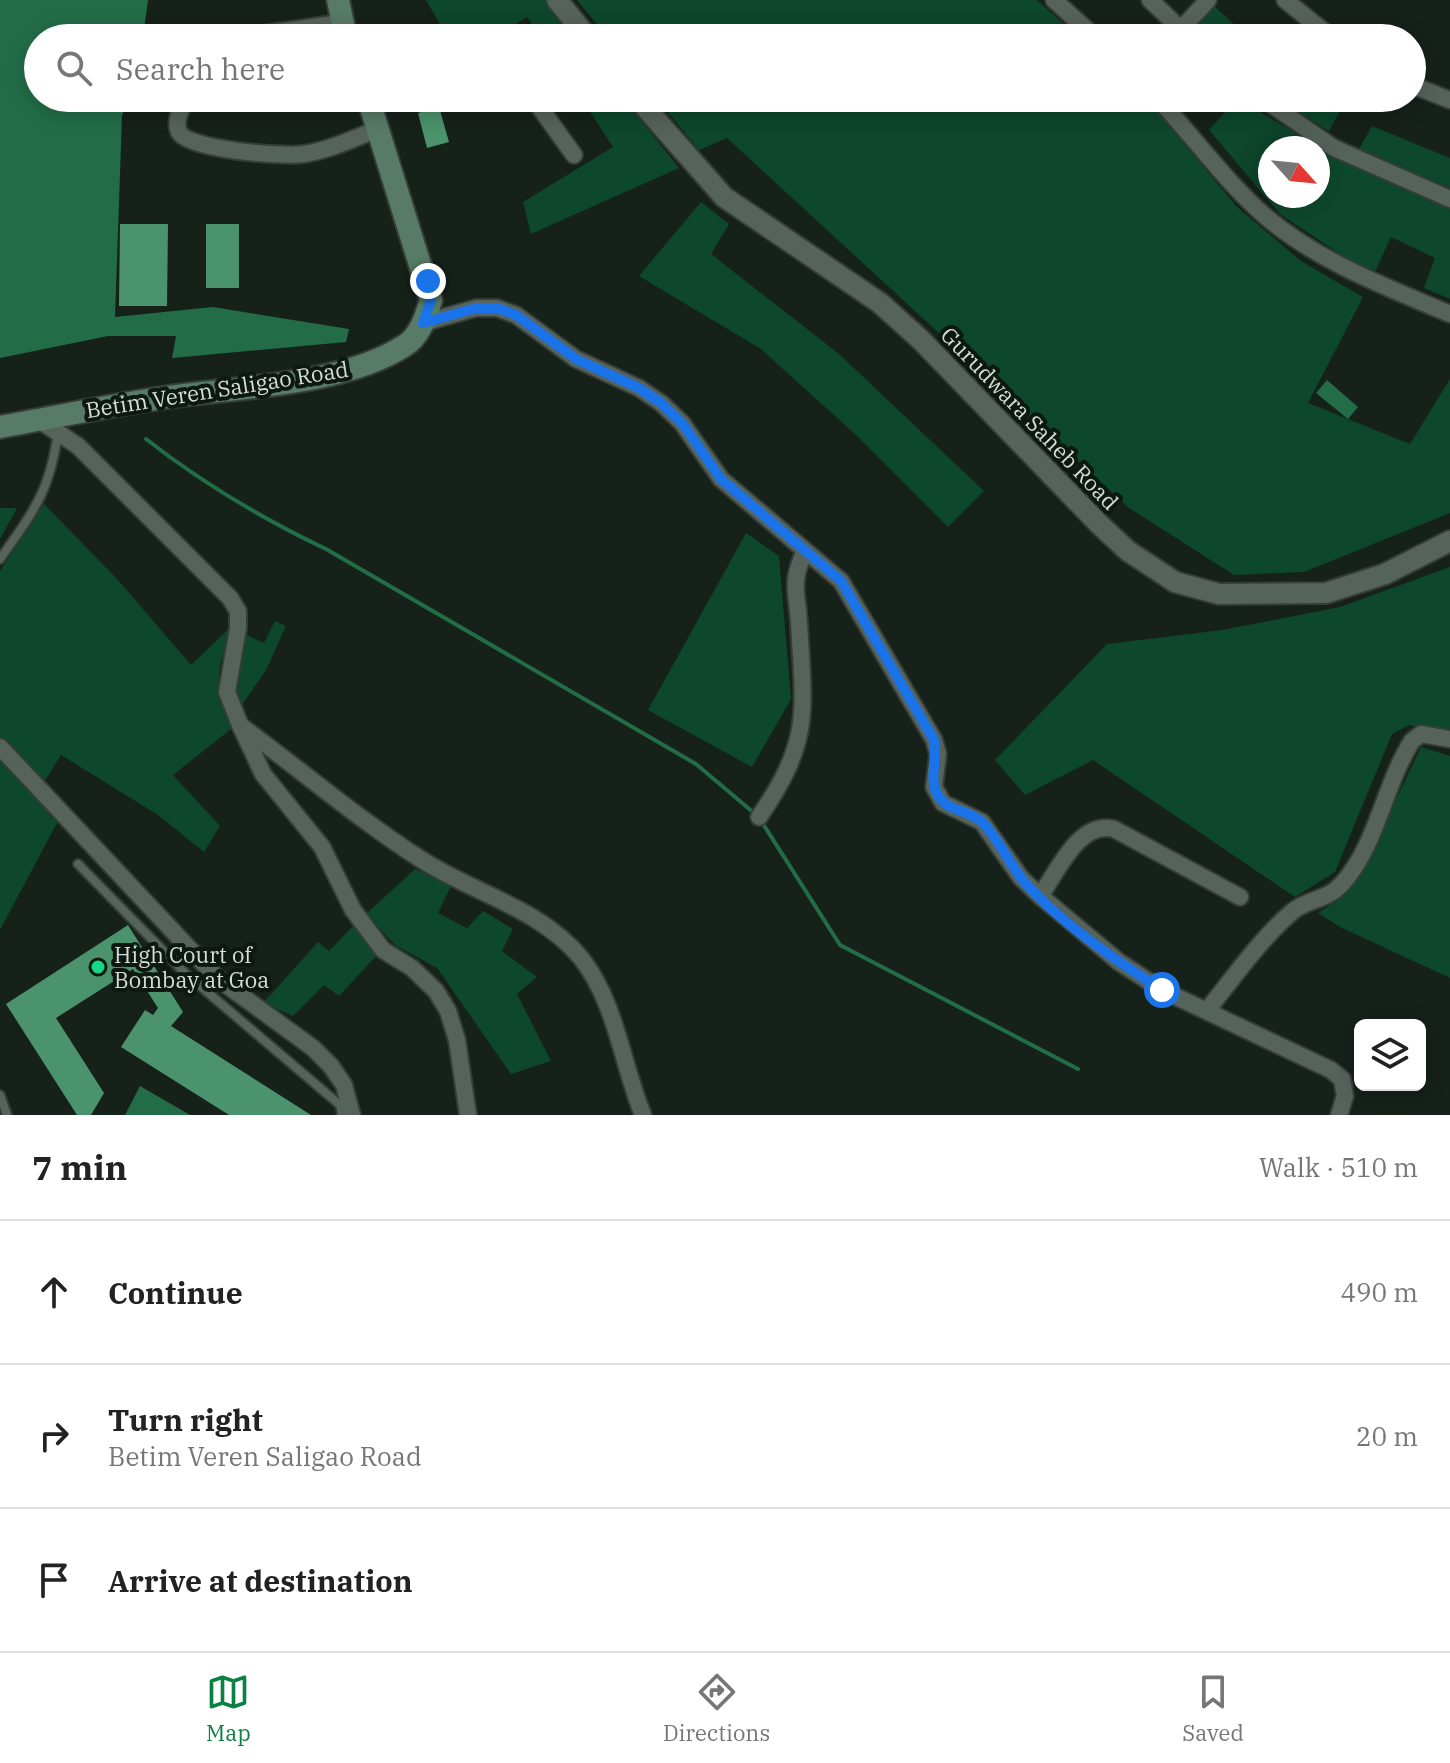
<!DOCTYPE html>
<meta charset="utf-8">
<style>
body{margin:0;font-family:"IBM Plex Serif",serif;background:#f2f2f2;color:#222}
.controls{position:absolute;right:24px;bottom:24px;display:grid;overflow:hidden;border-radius:12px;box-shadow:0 4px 20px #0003}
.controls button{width:72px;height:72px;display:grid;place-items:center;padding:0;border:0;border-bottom:2px solid #e0e0e0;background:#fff;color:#222;font:40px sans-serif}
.compass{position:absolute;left:1258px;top:136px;width:72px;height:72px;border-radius:50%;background:#fff;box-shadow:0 4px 20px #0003;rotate:117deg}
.stop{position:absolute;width:24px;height:24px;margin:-18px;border:6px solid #1a73e8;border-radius:50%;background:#fff}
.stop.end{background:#1a73e8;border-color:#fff;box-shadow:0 2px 8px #0008}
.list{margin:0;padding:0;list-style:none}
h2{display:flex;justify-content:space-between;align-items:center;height:104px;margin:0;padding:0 32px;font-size:34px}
h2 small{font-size:26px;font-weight:400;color:#767676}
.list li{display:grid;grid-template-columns:52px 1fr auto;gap:24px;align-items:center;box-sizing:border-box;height:144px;padding:0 32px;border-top:2px solid #e0e0e0}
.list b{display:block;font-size:30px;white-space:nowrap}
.list p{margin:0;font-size:26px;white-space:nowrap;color:#767676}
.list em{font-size:26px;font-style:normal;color:#767676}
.icon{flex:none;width:44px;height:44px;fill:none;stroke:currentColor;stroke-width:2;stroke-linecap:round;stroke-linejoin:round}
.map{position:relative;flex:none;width:1450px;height:1115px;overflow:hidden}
.search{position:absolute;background:#fff;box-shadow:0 4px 20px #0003;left:24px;right:24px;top:24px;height:88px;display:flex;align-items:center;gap:20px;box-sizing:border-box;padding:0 28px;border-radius:44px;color:#767676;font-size:30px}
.sheet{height:536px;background:#fff}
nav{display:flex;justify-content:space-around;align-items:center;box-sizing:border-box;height:112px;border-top:2px solid #e0e0e0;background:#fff;font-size:22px;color:#767676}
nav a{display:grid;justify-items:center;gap:4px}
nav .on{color:#0b8043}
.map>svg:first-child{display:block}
.green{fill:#0d472c;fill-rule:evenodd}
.water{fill:#226d48}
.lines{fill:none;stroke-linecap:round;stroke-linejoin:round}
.stream{stroke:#226d48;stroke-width:4}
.building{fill:#4b936c}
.service-casing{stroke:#353d38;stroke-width:12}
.minor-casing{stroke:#353d38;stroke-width:20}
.tertiary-casing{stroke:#353d38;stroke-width:24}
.secondary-casing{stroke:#353d38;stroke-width:26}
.service{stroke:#56635b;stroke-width:8}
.minor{stroke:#56635b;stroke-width:16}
.tertiary{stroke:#56635b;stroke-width:20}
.secondary{stroke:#577b67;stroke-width:22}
.route{stroke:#1a73e8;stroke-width:10}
.poi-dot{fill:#13d989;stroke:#0d1811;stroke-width:3}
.labels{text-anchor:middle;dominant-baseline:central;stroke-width:8;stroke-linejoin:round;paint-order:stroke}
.street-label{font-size:22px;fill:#d5ddd8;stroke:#0d1811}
.poi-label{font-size:22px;fill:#d5ddd8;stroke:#0d1811;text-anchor:start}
</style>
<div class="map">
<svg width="1450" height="1115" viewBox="0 0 1450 1115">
<rect width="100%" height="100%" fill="#16211a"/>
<!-- green -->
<g class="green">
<polygon points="426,0 545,0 576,38 541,38 527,17 495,38 448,38"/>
<polygon points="577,0 1037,0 1080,38 608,38"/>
<polygon points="1214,6 1249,38 1205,38 1194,29"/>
<polygon points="581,98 623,98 679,168 531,234 523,202 613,147"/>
<polygon points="656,98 1146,98 1237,207 1301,261 1363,297 1308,403 1410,444 1450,379 1450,513 1304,572 1234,575 1129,508 727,138 699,150"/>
<path d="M1238,98L1334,157L1450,209V299L1424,288L1435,258L1391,237L1373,276L1280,214L1209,130ZM1270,148H1318V196H1270Z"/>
<polygon points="1276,98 1325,98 1341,109 1329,131"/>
<polygon points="1372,126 1450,158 1450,188 1359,149"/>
<polygon points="701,202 729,224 711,254 839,354 984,491 948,527 856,435 761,349 639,276"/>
<path d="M44,504L118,580L191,665L233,625C217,673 211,678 236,725L173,775L220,826L204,852L158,815L61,755L43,784L0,741V571Z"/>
<polygon points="0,508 17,508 0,539"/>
<polygon points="746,533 779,556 791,699 752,767 648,710"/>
<polygon points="1450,567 1450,734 1409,725 1392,734 1335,872 1295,897 1093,760 1025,795 995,760 1107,644 1222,630 1340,607"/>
<polygon points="275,621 286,626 266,670 240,708 235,672 245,634 264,643"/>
<polygon points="1421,747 1450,756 1450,978 1340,927 1318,913 1341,898 1357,881"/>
<polygon points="0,762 40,795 58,821 0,930"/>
<polygon points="415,869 451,886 438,913 467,928 483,911 513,929 502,951 537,977 517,994 551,1061 511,1074 437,968 395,945 366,914"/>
<polygon points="354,925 379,953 339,996 324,985 293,1016 263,1003 318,942 329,951"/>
</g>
<!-- water -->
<g class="water">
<polygon points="0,0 148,0 143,38 38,38 38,98 128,98 122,116 115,317 213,307 349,329 346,342 172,358 176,336 108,336 0,358"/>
<polygon points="1327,380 1358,407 1348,419 1316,393"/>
<polygon points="140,1086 190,1115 125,1115"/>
</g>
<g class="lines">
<!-- stream -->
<g class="stream">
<path d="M146,439C201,482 263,519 326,549L696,764L754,813"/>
<polyline points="760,819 840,945 1078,1069"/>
</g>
</g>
<!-- building -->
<g class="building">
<polygon points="439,107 449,142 427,148 418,113"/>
<polygon points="120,224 168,224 167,306 119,306"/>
<rect x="206" y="224" width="33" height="64"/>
<polygon points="128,925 183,1012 171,1026 311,1115 229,1115 121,1047 145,1010 153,1015 158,1008 133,969 56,1018 104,1093 91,1115 77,1115 6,1004"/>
</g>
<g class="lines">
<defs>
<g id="service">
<path d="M0,559C34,511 50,491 58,432"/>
<polyline points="78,864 186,974 340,1105 342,1115"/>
<polyline points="0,1095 7,1115"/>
</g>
<g id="minor">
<polyline points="1054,0 1096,38"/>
<polyline points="1150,0 1190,38"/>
<polyline points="1285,0 1332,38"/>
<polyline points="234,38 341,23"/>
<polyline points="1173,38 1208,0"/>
<polyline points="1412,85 1450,100"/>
<path d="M187,98C181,109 174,121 179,132C188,150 283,157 304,154C330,150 355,138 380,128"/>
<polyline points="533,98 574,155"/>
<path d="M1157,98C1194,137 1225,181 1265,216C1319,262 1386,287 1450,314"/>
<polyline points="1262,98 1334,148 1450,199"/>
<polyline points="423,323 476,308 497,308 516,315 576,359 639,388 661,403 682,423 721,479 841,581 934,740 938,754 934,787 943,803 982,822 1021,878 1040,896 1119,962 1162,990 1331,1070 1342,1079 1345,1096 1339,1115"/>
<polyline points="39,420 78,446 230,598 238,611 238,628 227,692 240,725 263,774 322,847 353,910 383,950 412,968 436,991 448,1011 457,1040 468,1115"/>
<path d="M241,726C301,770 359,820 422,860C473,893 540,908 581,958C616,1002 622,1064 643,1115"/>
<polyline points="0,747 217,978 313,1048 331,1066 344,1085 352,1115"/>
<path d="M759,817C812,740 804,712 799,623C797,591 790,583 805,551"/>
<path d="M1040,896C1058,871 1079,820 1114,829L1240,897"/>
<path d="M1208,1009C1235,976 1260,939 1293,911C1308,899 1327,900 1341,885C1377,846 1384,785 1412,741L1421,734L1450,739"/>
</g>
<g id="tertiary">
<polyline points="557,0 588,38"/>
<polyline points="637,98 724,197 880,303 921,340 1099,524 1128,551 1175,582 1219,594 1326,593 1385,574 1450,541"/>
</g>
<g id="secondary">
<polyline points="338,0 346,38"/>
<path d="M0,427C56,417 111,405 168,397C239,387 343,385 404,346C420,337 426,316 431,300L368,98"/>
</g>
</defs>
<!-- service casing -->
<use href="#service" class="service-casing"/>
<!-- minor casing -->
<use href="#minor" class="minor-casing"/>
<!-- tertiary casing -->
<use href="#tertiary" class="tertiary-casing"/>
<!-- secondary casing -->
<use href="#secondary" class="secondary-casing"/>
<!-- service -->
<use href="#service" class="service"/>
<!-- minor -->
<use href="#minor" class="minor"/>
<!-- tertiary -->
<use href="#tertiary" class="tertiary"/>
<!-- secondary -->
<use href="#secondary" class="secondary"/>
</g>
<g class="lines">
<!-- route -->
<path class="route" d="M428,281L431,300L423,323L476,308H497L516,315L576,359L639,388L661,403L682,423L721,479L841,581L934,740C938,756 930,774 935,789C943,813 968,808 983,823C999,840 1008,861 1022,879C1060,923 1114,959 1162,990"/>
</g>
<!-- markers -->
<circle class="poi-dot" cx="98" cy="967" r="8"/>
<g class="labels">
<!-- street labels -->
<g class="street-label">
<text transform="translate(217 389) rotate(-9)">Betim Veren Saligao Road</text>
<text transform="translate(1030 418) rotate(46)">Gurudwara Saheb Road</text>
</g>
<!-- poi labels -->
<g class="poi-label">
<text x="114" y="954">High Court of<tspan x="114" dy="25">Bombay at Goa</tspan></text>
</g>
</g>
</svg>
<div class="controls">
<button><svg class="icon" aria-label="layers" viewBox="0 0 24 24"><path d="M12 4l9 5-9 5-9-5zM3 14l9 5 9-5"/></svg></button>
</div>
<svg class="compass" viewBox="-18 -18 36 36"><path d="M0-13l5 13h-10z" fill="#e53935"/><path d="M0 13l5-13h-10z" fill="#767676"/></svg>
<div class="stop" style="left:1162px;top:990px"></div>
<div class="stop end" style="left:428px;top:281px"></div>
<div class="search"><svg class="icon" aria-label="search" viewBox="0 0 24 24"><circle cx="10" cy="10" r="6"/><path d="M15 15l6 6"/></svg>Search here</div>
</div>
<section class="sheet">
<h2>7 min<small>Walk · 510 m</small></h2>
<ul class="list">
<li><svg class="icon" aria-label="ahead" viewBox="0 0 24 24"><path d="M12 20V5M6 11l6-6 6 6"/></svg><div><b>Continue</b></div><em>490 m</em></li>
<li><svg class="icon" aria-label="right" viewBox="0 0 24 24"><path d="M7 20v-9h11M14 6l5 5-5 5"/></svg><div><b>Turn right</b><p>Betim Veren Saligao Road</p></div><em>20 m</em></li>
<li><svg class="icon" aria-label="arrive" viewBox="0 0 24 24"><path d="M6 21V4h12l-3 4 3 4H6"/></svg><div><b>Arrive at destination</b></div></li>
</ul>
</section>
<nav>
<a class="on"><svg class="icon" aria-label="map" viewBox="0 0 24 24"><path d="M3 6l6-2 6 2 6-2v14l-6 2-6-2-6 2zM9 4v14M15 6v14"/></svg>Map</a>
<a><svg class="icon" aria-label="directions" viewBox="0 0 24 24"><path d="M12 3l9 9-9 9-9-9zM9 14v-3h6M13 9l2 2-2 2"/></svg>Directions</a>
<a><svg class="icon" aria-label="saved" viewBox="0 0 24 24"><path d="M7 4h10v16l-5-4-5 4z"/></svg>Saved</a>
</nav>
